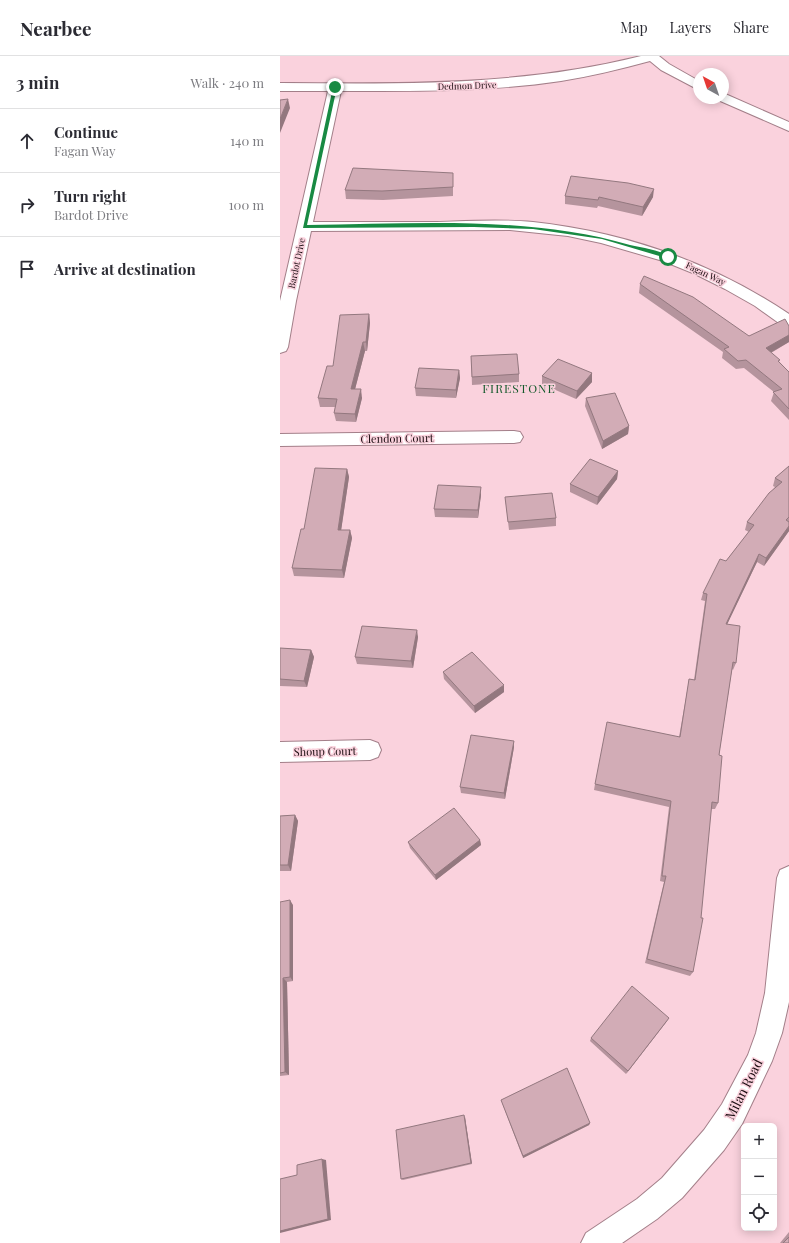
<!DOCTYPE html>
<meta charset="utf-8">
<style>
body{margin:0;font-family:"Playfair Display",serif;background:#f7f7f7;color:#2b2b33}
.controls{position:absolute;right:12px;bottom:12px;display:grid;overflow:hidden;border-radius:6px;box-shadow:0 2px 10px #0003}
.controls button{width:36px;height:36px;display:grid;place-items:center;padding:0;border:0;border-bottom:1px solid #e1e1e2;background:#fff;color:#2b2b33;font:20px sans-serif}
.compass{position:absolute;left:413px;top:12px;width:36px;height:36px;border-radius:50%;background:#fff;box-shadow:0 2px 10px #0003;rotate:320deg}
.stop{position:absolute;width:12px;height:12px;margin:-9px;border:3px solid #188a43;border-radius:50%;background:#fff}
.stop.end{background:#188a43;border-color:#fff;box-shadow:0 1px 4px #0008}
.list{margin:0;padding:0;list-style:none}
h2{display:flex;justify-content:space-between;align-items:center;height:52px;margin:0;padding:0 16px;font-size:17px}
h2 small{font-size:13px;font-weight:400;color:#7c7c81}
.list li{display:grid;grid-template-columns:26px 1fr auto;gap:12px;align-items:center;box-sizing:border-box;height:64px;padding:0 16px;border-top:1px solid #e1e1e2}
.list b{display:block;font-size:15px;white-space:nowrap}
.list p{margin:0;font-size:13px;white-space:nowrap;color:#7c7c81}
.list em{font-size:13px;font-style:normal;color:#7c7c81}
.icon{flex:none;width:22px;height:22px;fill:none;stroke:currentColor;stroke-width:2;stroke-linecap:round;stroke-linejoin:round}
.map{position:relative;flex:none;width:509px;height:1187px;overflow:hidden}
header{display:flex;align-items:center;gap:24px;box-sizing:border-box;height:56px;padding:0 20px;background:#fff;border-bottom:1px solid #e1e1e2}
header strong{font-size:19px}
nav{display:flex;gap:22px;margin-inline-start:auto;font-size:14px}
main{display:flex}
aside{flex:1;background:#fff}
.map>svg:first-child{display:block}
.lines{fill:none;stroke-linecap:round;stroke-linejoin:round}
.street-casing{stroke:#a37f89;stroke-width:2}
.street{fill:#fff;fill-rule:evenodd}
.wall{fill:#b5949d}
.shaded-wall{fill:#93787f}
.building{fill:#d2acb6;stroke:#93787f}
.route{fill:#188a43}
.labels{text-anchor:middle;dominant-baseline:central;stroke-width:3;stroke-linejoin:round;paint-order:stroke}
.far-street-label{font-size:9px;fill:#180b0f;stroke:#fad2dd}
.street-label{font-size:11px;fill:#180b0f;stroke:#fad2dd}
.neighbourhood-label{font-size:12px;letter-spacing:1px;fill:#14592b;stroke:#fad2dd}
.near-street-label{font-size:13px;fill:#180b0f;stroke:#fad2dd}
</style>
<header>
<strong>Nearbee</strong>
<nav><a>Map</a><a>Layers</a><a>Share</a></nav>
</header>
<main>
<aside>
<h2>3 min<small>Walk · 240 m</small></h2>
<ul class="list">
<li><svg class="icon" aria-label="ahead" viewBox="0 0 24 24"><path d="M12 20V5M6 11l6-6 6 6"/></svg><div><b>Continue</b><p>Fagan Way</p></div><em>140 m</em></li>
<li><svg class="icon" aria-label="right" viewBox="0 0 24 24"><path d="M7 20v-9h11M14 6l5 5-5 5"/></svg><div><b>Turn right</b><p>Bardot Drive</p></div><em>100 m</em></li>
<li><svg class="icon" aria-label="arrive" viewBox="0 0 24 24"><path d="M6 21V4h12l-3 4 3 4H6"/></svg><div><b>Arrive at destination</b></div></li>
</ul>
</aside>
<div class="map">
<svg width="509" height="1187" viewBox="0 0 509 1187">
<rect width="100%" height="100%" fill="#fad2dd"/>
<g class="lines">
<defs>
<g id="street">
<path d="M361,0H379L389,8L419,25V34L381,14L370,5C341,13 311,20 281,25C208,36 134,35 61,35L33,166C74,166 115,166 157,166C189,165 221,163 253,166C345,176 433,207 509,258V271L503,270L475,250L445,233L415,218L383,205L321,187L288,180L230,174L31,175L16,245L8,291L6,295L0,297V245L48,35H0V27C122,28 242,30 361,0Z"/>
<polygon points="443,37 509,66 509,75 438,44 437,42 443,42"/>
<polygon points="234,375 240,376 243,381 240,386 234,387 0,390 0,378"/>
<polygon points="90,684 98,687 101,694 98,701 90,704 0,706 0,686"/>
<polygon points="509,810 509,946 502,977 492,1005 462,1068 444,1094 402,1142 377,1163 342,1187 301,1187 306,1177 357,1143 382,1122 424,1074 442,1048 468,999 476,977 485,937 497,822 500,814"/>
</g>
</defs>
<!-- street casing -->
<use href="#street" class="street-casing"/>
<!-- street -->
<use href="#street" class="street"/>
</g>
<!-- wall -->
<g class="wall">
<polygon points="173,126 173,140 103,144 66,143 65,134"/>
<polygon points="285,140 373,141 362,160 318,150 317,152 285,148"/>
<polygon points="360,228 469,280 509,270 509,286 491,297 509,316 509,364 491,345 494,336 464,312 456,313 442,302 443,296 359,237"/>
<polygon points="89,258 90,267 87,295 85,295 75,333 82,342 76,366 56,365 54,357 55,351 40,351 38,342 53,310"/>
<polygon points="191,300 239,318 239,326 192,329"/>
<polygon points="179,314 180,322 176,342 136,340 135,332"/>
<polygon points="312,317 312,326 296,343 262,328 262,320"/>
<polygon points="306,342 349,370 348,378 322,393 305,350"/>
<polygon points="509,410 509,475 484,510 477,506 447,568 456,607 453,614 452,613 439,699 438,747 435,753 431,753 413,916 410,920 365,907 384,826 380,825 389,751 314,734 315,728 399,681 408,630 409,623 414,624 425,545 421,544 423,537 446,505 469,476 465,474 467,466 495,431 493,430 495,422"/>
<polygon points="67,413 69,421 61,474 70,474 72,482 64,522 14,520 12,512"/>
<polygon points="338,415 337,423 317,449 290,436 290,428"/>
<polygon points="201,439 198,462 155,461 154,453"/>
<polygon points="225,441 276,462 276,470 229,474 226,449"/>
<polygon points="138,581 133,612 77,608 75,601"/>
<polygon points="0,592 31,594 34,601 27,631 0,630"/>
<polygon points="163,616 224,636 195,657 164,623"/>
<polygon points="234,685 234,691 225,743 181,737 180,731"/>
<polygon points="15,759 18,765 11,815 0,815 0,760"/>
<polygon points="200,784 201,789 156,824 130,792 128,786"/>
<polygon points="0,846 13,849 13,925 7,926 9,1019 0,1020"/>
<polygon points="387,965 346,1018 310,985 311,982"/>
<polygon points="221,1044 310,1067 309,1069 243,1102"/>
<polygon points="185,1061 192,1108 123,1124 121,1123"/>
<polygon points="509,1176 509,1187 500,1187"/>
</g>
<!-- shaded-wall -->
<g class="shaded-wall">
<polygon points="8,43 10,52 0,77 0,63"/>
<polygon points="374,133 373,141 362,160 363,151"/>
<polygon points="89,258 90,267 87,295 86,286"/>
<polygon points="509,279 509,286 483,301 486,292"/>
<polygon points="83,286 85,295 73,341 71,333"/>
<polygon points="179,314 180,322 176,342 176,334"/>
<polygon points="312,317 312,326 296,343 297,335"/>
<polygon points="81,333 82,342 76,366 75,358"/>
<polygon points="349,370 348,378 322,393 323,385"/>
<polygon points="67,413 69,421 60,482 58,474"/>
<polygon points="338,415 337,423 317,449 318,441"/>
<polygon points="201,431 201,439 198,462 198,454"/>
<polygon points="509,470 509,475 484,510 486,502"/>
<polygon points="70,474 72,482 64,522 62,514"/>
<polygon points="479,498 477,506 444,575 446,568"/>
<polygon points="137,574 138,581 133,612 131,605"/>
<polygon points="31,594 34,601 27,631 24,625"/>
<polygon points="224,629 224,636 195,657 194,650"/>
<polygon points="234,685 234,691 225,743 224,737"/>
<polygon points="15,759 18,765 11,815 8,809"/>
<polygon points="200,784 201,789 156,824 155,819"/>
<polygon points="10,844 13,849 13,925 10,921"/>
<polygon points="3,922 7,926 9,1019 5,1016"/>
<polygon points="389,962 387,965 346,1018 348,1015"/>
<polygon points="184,1059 185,1061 192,1108 191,1107"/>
<polygon points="310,1067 309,1069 243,1102 243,1100"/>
<polygon points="42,1103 46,1104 51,1164 0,1177 0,1175"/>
</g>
<!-- building -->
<g class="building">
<polygon points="8,43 0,63 0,44"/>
<polygon points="73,112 173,117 173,131 102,135 65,134"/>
<polygon points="291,120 348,127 374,133 363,151 319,141 318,144 285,140"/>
<polygon points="364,220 413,241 469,280 505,263 509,270 509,279 486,292 500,304 498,305 509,316 509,353 493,336 502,333 466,304 458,305 444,293 449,291 360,228"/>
<polygon points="89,258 86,286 83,286 71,333 81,333 75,358 54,357 57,343 38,342 47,310 53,310 60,259"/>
<polygon points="237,298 239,318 192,321 191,300"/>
<polygon points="278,303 312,317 297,335 262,320"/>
<polygon points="139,312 179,314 176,334 135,332"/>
<polygon points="335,337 349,370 323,385 306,342"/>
<polygon points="310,403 338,415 318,441 290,428"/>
<polygon points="509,410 509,461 506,464 509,466 509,470 486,502 479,498 446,568 460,570 456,607 453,606 439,699 442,700 438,747 432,746 421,862 423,862 413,916 367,903 386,820 382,820 391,745 315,728 327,666 400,681 409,623 415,624 427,538 423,537 440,503 446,505 474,469 467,466 489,437 502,426 495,422"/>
<polygon points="35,412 67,413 58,474 70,474 62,514 12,512 21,473 24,473"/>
<polygon points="158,429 201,431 198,454 154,453"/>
<polygon points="272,437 276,462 228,466 225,441"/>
<polygon points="82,570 137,574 131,605 75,601"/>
<polygon points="0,592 31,594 24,625 0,623"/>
<polygon points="192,596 224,629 194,650 163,616"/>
<polygon points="191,679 234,685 224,737 180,731"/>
<polygon points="174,752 200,784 155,819 128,786"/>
<polygon points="15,759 8,809 0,809 0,760"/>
<polygon points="10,844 10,921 3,922 5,1016 0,1017 0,846"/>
<polygon points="352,930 389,962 348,1015 311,982"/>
<polygon points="287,1012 310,1067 243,1100 221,1044"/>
<polygon points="184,1059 191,1107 121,1123 116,1074"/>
<polygon points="42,1103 48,1163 0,1175 0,1123 17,1119 17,1109"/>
<polygon points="509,1181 509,1187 503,1187"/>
</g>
<!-- route -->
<path class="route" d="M55,30L57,31L27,169C133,168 247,159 350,189C363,192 380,194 390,201L386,202L322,183L253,173L194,171L23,172L53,31Z"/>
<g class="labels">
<!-- far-street labels -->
<g class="far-street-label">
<text transform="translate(187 29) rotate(-2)">Dedmon Drive</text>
<text transform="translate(16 207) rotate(-78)">Bardot Drive</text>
<text transform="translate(426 217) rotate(25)">Fagan Way</text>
</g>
<!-- street labels -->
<g class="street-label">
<text transform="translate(117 382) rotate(-1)">Clendon Court</text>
<text transform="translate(45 695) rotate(-1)">Shoup Court</text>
</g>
<!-- neighbourhood labels -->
<g class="neighbourhood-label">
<text x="239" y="332">FIRESTONE</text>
</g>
<!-- near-street labels -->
<g class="near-street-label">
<text transform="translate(463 1033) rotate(-63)">Milan Road</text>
</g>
</g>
</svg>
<div class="controls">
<button>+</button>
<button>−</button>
<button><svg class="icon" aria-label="locate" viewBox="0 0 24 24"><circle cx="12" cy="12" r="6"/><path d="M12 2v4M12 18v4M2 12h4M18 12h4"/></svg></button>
</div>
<svg class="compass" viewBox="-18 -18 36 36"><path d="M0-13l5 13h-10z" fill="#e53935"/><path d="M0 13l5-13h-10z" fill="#7c7c81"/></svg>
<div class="stop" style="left:388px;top:201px"></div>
<div class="stop end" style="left:55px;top:31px"></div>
</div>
</main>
